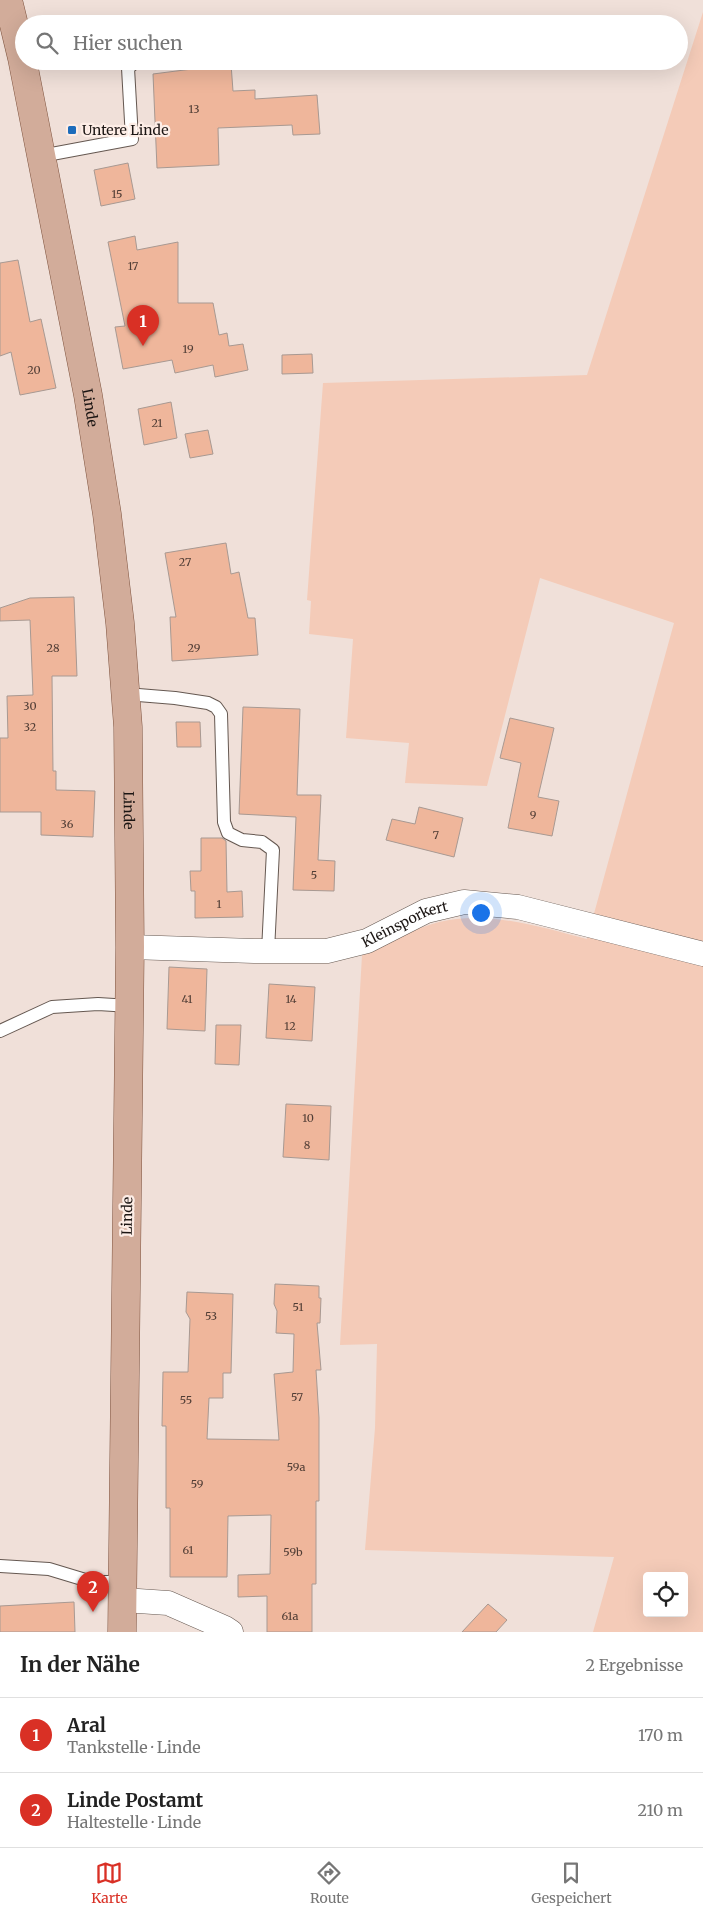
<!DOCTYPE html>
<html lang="de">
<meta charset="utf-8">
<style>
body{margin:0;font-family:Merriweather,serif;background:#f2f2f2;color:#222}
.controls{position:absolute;right:15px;bottom:15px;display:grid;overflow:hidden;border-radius:5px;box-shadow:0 5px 20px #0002}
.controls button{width:45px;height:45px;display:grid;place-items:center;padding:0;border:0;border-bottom:1px solid #e0e0e0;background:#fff;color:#222;font:25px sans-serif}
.you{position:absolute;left:480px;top:912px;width:18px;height:18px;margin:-12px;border:4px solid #fff;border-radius:50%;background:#1a73e8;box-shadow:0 0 0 8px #1a73e833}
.badge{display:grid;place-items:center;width:32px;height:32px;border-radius:50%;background:#d93025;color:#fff;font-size:16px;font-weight:700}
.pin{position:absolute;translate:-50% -41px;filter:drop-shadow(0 1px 2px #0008)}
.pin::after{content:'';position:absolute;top:26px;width:18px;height:15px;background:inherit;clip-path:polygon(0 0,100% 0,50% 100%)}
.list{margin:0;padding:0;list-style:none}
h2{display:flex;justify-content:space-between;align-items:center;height:65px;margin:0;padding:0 20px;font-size:21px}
h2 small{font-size:16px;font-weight:400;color:#767676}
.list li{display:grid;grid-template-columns:32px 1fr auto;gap:15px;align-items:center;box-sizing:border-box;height:75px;padding:0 20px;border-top:1px solid #e0e0e0}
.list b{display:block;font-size:19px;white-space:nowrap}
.list p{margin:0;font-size:16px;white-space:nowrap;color:#767676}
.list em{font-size:16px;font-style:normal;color:#767676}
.icon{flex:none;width:28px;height:28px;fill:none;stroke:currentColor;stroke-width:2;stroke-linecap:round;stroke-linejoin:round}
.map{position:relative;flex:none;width:703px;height:1632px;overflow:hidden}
.search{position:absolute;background:#fff;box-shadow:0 5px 20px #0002;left:15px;right:15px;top:15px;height:55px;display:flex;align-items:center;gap:12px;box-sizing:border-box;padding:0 18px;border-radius:28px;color:#767676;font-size:19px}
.sheet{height:215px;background:#fff}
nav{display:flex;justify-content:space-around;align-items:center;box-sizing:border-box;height:70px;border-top:1px solid #e0e0e0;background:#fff;font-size:14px;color:#767676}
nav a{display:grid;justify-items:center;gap:2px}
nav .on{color:#d93025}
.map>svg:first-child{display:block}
.green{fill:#f4cbb8;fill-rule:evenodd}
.building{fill:#efb69b;stroke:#a89992}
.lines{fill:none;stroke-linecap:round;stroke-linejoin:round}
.service-casing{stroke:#655851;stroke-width:14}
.minor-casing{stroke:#655851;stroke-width:25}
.primary-casing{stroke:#7e533f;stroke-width:29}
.service{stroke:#fff;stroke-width:12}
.minor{stroke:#fff;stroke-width:24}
.primary{stroke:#d2ac9a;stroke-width:28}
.poi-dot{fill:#1c6cbb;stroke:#fdede6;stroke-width:2}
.labels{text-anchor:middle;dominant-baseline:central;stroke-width:4.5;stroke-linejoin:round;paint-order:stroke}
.number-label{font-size:11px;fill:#503d35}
.poi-label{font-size:14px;fill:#1b1513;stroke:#fdede6;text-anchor:start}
.street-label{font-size:14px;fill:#1b1513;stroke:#fdede6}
</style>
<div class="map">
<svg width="703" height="1632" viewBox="0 0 703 1632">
<rect width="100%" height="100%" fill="#f0e0d9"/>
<!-- green -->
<path class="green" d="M703,12V1632H593L614,1557L365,1550L375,1428L377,1344L340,1345L362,955C387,944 412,929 439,922C488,910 540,927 587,939L674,623L540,578L487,786L405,783L409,743L346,738L353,639L309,634L311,601L307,600L323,383L587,375ZM647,1576H684V1613H647Z"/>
<!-- building -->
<g class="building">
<polygon points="231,64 233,91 255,90 255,99 317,95 320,134 293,135 292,125 218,128 219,165 157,168 153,74"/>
<polygon points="128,163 135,199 101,206 94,170"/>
<polygon points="135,236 137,250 178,242 178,303 213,303 219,335 227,333 229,346 243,344 248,370 215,377 213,365 175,373 172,360 123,369 115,327 125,326 108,242"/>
<polygon points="18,260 30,322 41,319 56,388 20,395 11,352 0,356 0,263"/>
<polygon points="312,354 313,373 282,374 282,355"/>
<polygon points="171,402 177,438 144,445 138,409"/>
<polygon points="208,430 213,454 190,458 185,434"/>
<polygon points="226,543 231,574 239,572 248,618 255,618 258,655 172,661 170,617 176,617 165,553"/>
<polygon points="74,597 77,676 52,676 53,771 56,771 56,790 95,791 93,837 41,835 41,812 0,812 0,738 8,738 7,696 33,695 30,620 0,621 0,608 30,598"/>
<polygon points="243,707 300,709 297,795 321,795 318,860 335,861 334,891 293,890 296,817 239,814"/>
<polygon points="510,718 554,728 538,797 559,801 552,836 508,828 521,763 500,758"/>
<polygon points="176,722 200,722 201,747 177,747"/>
<polygon points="419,807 463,818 454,857 386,840 392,819 415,824"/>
<polygon points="201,838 222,838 226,841 227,892 242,891 243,917 195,918 195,891 191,891 190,871 201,871"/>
<polygon points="169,967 207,969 205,1031 167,1029"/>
<polygon points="269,984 315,987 312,1041 266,1038"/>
<polygon points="216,1025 241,1025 239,1065 215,1064"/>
<polygon points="286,1104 331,1106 329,1160 283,1157"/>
<polygon points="275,1284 319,1286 319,1298 321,1298 320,1323 317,1323 321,1370 316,1370 319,1418 319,1501 316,1501 316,1584 312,1584 312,1632 267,1632 267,1596 238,1597 238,1575 270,1574 271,1515 228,1516 227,1577 170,1577 170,1508 166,1508 166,1426 162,1426 163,1372 188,1372 190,1319 186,1312 187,1292 233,1294 231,1373 223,1373 223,1398 209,1398 207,1439 279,1440 274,1374 293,1372 294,1334 276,1333 277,1311 274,1304"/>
<polygon points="74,1602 75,1632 0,1632 0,1606"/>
<polygon points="488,1604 507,1620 496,1632 462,1632"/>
</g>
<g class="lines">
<defs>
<g id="service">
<polyline points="41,156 132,139 128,68 137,61"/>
<polyline points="126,694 175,698 208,703 216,707 221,714 224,822 228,833 242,840 262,842 273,850 268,951"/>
<polyline points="0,1031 52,1007 98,1004 130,1006"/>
<polyline points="0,1566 49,1569 92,1582 123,1582"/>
</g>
<g id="minor">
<path id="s1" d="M130,947L254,951H327L367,941L426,911L464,902L518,907L703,954"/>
<polyline points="123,1600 168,1603 225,1628 231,1632"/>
</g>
<g id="primary">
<path id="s2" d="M8,0L22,58L88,395L107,514L120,623L128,727L130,947L122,1632"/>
</g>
</defs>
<!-- service casing -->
<use href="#service" class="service-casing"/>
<!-- minor casing -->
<use href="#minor" class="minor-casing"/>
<!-- primary casing -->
<use href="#primary" class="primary-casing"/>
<!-- service -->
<use href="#service" class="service"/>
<!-- minor -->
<use href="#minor" class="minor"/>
<!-- primary -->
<use href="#primary" class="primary"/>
</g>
<!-- markers -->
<rect class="poi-dot" x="67" y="125" width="10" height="10" rx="2.5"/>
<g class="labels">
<!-- number labels -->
<g class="number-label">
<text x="194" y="109">13</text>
<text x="117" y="194">15</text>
<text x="133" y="266">17</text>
<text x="188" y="349">19</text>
<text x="34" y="370">20</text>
<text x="157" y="423">21</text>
<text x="185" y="562">27</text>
<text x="53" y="648">28</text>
<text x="194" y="648">29</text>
<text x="30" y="706">30</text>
<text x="30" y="727">32</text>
<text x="533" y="815">9</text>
<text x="67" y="824">36</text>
<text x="436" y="835">7</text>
<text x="314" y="875">5</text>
<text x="219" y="904">1</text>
<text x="187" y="999">41</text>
<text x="291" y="999">14</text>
<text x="290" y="1026">12</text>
<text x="308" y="1118">10</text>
<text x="307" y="1145">8</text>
<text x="298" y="1307">51</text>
<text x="211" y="1316">53</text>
<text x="297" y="1397">57</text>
<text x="186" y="1400">55</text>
<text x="296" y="1467">59a</text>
<text x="197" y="1484">59</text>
<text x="188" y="1550">61</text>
<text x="293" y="1552">59b</text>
<text x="290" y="1616">61a</text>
</g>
<!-- poi labels -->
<g class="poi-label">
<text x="82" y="130">Untere Linde</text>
</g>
<!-- street labels -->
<g class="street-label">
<text stroke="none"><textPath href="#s2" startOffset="416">Linde</textPath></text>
<text stroke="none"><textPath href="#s2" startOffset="821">Linde</textPath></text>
<text stroke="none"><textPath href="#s1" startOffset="280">Kleinsporkert</textPath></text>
<text transform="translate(127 1216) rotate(-89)">Linde</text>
</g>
</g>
</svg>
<div class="controls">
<button><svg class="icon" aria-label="locate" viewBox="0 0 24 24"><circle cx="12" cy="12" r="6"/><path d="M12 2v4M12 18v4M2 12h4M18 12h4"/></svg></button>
</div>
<div class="you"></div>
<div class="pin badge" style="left:143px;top:346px">1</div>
<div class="pin badge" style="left:93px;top:1612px">2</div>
<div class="search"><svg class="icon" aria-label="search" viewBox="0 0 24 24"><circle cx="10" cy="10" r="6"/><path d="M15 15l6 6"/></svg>Hier suchen</div>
</div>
<section class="sheet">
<h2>In der Nähe<small>2 Ergebnisse</small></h2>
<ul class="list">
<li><span class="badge">1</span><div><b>Aral</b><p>Tankstelle · Linde</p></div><em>170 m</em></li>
<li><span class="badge">2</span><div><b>Linde Postamt</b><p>Haltestelle · Linde</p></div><em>210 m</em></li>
</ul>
</section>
<nav>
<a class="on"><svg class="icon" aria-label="map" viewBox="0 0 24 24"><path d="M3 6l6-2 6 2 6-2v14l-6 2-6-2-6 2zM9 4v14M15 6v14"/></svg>Karte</a>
<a><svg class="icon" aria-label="directions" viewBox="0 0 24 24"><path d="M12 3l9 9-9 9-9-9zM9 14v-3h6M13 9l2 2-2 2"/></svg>Route</a>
<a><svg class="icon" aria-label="saved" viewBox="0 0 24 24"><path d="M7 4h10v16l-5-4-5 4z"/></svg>Gespeichert</a>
</nav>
